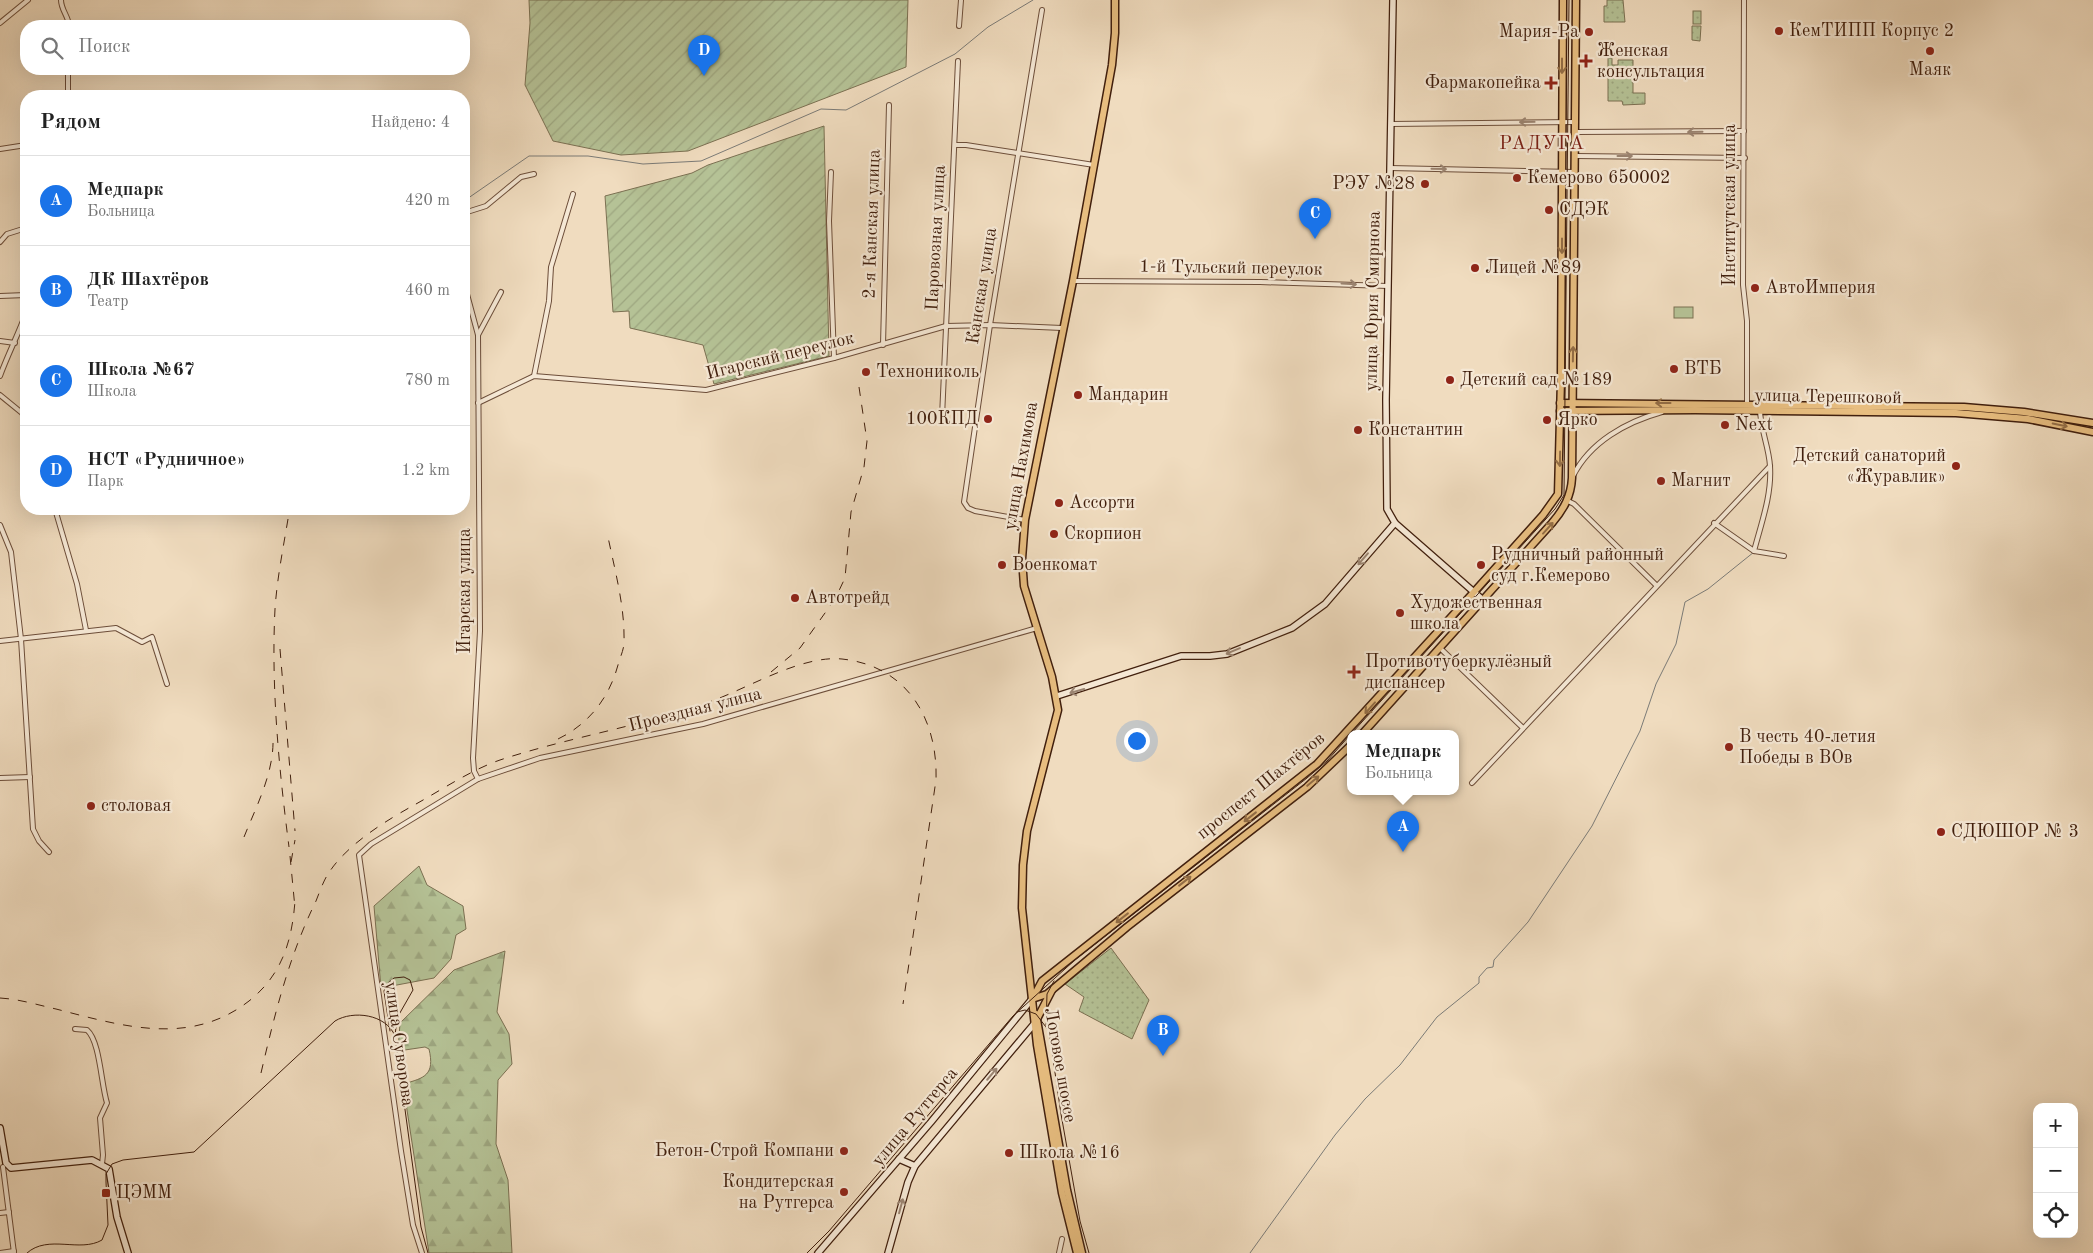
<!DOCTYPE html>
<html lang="ru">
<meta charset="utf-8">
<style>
body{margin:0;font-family:"Old Standard TT",serif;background:#f6f6f6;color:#222}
.controls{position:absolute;right:15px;bottom:15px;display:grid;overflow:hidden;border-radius:10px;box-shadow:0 5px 20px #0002}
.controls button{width:45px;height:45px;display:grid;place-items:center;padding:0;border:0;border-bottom:1px solid #e0e0e0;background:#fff;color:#222;font:25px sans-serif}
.you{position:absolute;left:1136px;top:740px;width:18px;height:18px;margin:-12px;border:4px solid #fff;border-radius:50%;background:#1a73e8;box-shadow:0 0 0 8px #1a73e833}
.badge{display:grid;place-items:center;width:32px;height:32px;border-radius:50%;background:#1a73e8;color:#fff;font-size:16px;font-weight:700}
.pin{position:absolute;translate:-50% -41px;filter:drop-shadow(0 1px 2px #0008)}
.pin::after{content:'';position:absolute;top:26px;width:18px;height:15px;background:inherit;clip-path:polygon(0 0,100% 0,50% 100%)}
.popup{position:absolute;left:1347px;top:730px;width:112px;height:65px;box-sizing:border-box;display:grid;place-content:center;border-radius:10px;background:#fff;filter:drop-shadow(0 1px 4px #0005);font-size:16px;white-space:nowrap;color:#767676}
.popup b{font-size:19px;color:#222}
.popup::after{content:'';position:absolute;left:50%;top:100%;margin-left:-10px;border:10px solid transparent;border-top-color:#fff}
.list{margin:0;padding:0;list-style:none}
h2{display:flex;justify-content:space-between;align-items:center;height:65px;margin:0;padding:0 20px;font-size:21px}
h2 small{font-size:16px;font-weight:400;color:#767676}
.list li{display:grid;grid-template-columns:32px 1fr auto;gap:15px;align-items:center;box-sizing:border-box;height:90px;padding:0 20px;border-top:1px solid #e0e0e0}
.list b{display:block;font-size:19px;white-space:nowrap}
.list p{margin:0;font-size:16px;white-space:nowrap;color:#767676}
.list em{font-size:16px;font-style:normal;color:#767676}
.icon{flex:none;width:28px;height:28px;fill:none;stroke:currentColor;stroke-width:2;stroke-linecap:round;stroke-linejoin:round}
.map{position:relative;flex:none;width:2093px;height:1253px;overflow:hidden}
.search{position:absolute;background:#fff;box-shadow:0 5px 20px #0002;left:20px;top:20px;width:450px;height:55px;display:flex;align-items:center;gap:12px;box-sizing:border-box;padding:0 18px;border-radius:20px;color:#767676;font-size:19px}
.panel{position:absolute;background:#fff;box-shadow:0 5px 20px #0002;left:20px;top:90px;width:450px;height:425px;border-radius:20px}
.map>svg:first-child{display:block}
.grass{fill:url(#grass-dots);stroke:#7b7052}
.forest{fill:url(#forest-firs);stroke:#7b7052}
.garden{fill:url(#garden-furrows);stroke:#7b7052}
.pitch{fill:#b5c296;stroke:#7b7052}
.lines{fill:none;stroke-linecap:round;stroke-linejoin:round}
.stream{stroke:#7b7b77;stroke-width:1}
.street-casing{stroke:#6d4e3a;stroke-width:6}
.secondary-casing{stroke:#411f0d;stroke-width:8}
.primary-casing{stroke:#411f0d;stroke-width:9}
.street{stroke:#f5e8d5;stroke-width:4}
.secondary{stroke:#f5e8d5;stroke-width:5.5}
.primary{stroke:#e8be80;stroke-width:6}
.tram{stroke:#411f0d;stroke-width:1}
.rail{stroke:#411f0d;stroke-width:1;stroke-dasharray:9 9;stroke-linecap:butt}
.oneway{stroke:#946e46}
.oneway2{stroke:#9b8471}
.poi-dot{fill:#8f2418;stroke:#f5e8d5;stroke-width:2}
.labels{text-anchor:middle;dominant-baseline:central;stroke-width:4.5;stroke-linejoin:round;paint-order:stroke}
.poi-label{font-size:18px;fill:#411f0d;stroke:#f5e8d5;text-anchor:start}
.street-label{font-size:18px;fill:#411f0d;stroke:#f5e8d5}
.neighbourhood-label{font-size:19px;letter-spacing:1px;fill:#7a1f14;stroke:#f5e8d5}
</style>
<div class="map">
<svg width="2093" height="1253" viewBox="0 0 2093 1253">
<defs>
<pattern id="grass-dots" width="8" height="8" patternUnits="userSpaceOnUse" patternTransform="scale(1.25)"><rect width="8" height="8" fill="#b5c296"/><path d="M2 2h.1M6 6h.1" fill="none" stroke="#9da680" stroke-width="1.8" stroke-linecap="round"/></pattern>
<pattern id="forest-firs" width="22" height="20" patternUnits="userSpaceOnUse" patternTransform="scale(1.25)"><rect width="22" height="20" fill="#b5c296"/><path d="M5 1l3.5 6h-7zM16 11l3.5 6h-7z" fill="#9da680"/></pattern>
<pattern id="garden-furrows" width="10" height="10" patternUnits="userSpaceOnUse" patternTransform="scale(1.25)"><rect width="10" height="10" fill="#b5c296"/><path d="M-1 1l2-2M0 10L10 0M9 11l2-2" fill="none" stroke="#9da680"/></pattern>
</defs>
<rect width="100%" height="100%" fill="#f0dcbf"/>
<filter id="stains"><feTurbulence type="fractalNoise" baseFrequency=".004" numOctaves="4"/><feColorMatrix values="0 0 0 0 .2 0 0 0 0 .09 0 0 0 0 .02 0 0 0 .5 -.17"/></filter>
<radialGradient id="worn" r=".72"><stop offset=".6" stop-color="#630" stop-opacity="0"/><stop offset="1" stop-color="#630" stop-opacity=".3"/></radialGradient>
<!-- grass -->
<g class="grass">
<polygon points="1607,0 1623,0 1625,22 1604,22 1604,6 1607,6"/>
<rect x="1693" y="11" width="8" height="13"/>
<polygon points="1692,26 1701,26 1700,41 1692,40"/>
<polygon points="1608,58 1612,58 1612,65 1618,65 1618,60 1633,60 1633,93 1645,93 1645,104 1623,105 1622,101 1608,101"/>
<polygon points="1111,948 1149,1000 1132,1039 1079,1011 1084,997 1065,984"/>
</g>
<!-- forest -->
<g class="forest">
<polygon points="419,866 427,885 463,906 466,929 456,935 451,959 434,978 381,988 374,906"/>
<path d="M505,951L497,1012L509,1034L512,1064L498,1080L496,1144L508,1180L512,1253H429L403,1084C425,1078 435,1075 429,1049L425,1047L398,1051L400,1023L454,970Z"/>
</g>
<!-- garden -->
<g class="garden">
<polygon points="529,0 908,0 906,67 688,151 621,155 553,141 525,85 530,23"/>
<polygon points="824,126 829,356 714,384 703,345 630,328 629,311 613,312 605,196 692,173 708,165"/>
</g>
<!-- pitch -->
<rect class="pitch" x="1674" y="307" width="19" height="11"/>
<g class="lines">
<!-- stream -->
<g class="stream">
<polyline points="464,201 529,156 588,156 643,164 701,161 821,109 846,110 955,54 988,27 1033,0"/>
<polyline points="1250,1253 1335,1135 1365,1099 1400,1065 1437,1017 1479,983 1479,977 1487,968 1493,967 1494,960 1528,922 1592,826 1640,731 1656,684 1676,644 1685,602 1708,589 1754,552"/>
</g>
<defs>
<g id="street">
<path d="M61,0C61,10 69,17 69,26"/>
<polyline points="1744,0 1743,285 1747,321 1747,405"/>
<polyline points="0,23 28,0"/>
<polyline points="959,26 961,0"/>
<polyline points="68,96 68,69"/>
<polyline points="1391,124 1576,122"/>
<polyline points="1576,132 1744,131"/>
<polyline points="955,145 966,145 1094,165"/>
<polyline points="0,149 26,145"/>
<polyline points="1576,156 1745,158"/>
<polyline points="1390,168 1575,172"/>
<polyline points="831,172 829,221 834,358"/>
<polyline points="464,213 486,206 521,177 534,174"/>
<polyline points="0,242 7,234 26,228"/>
<polyline points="1073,281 1260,282 1388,286"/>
<polyline points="464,283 478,335 480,631 473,758 474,771 478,779"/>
<polyline points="0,296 26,295"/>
<polyline points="478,335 501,292"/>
<polyline points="0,341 15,343"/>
<polyline points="883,345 889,105"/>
<path d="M0,376C8,354 18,335 26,313"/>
<polyline points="534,376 549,301 551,267 573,194"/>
<polyline points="0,395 22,413 26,421"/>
<polyline points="478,403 534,376 706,390 834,358 946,326 990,325 1062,328"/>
<path d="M1760,409C1760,428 1769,447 1770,466C1772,495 1761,524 1754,551L1784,556"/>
<polyline points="942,417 958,61"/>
<path d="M1573,476C1590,442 1626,422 1662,412"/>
<polyline points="1568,501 1574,504 1656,585"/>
<polyline points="55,509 77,584 86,630"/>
<polyline points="1025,520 975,511 968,508 964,502 990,325 1042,10"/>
<polyline points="1714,523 1754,551"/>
<polyline points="0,525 11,552 21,639 33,829 39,841 49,852"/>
<polyline points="0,641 116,628 142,642 152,637 167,684"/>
<polyline points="1440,648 1523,728"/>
<polyline points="0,778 30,777"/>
<polyline points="1472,783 1770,466"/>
<path d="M75,1029L87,1030C100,1041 101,1084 107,1103L100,1118L103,1155L102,1164"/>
<polyline points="3,1167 14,1253"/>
<polyline points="0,1213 9,1212"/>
<polyline points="0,1253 14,1251"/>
<polyline points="422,1253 413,1225 401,1151 359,855 371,844 478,779 540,758 703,724 1037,628"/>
<polyline points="1059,1253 1062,1239"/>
</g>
<g id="secondary">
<polyline points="1393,0 1386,400 1387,509 1395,523 1483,600"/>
<polyline points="1057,696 1181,656 1210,656 1227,654 1292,628 1325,604 1395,523"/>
<polyline points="0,1128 6,1163 11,1168 92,1160 109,1169 117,1217 128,1253"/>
<polyline points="899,1159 915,1166"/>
<polyline points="818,1253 931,1122 1032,999"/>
<polyline points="888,1253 908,1182 915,1166 1034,1024"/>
</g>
<g id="primary">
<polyline points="1560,403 1964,407 2024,412 2093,423"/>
<polyline points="1560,411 1695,410 1956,413 2028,419 2093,432"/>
<path d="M1363,733L1552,523C1564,509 1571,496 1572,478L1576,0"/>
<polyline points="1033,998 1042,981 1317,764 1474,592 1543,515 1558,494 1561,379 1563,0"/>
<polyline points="1032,999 1047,994 1127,927 1307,787 1350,746"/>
<polyline points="1036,1014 1067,1190 1082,1253"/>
<polyline points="1037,1019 1052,990"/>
<polyline points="1077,1253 1062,1193 1037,1045 1022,908 1023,865 1027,831 1058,710 1052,677 1024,586 1022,559 1025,520 1073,281 1112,65 1115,33 1115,0"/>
</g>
</defs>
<!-- street casing -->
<use href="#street" class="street-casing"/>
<!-- secondary casing -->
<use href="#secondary" class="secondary-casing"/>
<!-- primary casing -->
<use href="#primary" class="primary-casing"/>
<!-- street -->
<use href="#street" class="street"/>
<!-- secondary -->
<use href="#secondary" class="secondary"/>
<!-- primary -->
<use href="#primary" class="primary"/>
<!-- tram -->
<g class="tram">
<polyline points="1352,733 1555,509 1564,495 1569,0"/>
<polyline points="1017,1012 1025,1010 1036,1014 1049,1031 1061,1114 1080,1221 1089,1253"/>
<polyline points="1046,1026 1047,994 1054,981"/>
<polyline points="390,1031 384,991 386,985 394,978 404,977 410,980 413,990 397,1018 395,1036"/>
<path d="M27,1253C48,1234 80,1253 102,1240L108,1225L106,1182V1174L112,1164L123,1160L194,1152L335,1021C353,1010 386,1014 395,1036L421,1227L428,1253"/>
<polyline points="807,1253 829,1231 1013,1016 1076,959 1307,778 1327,761 1350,735"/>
</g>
<!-- rail -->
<g class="rail">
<path d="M288,519C283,549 277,579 275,609C271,688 279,769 289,847"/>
<polyline points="280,649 295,831"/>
<polyline points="771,672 800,648 835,599 845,578 851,512 864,467 867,441 859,387"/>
<path d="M558,739C589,724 609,698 618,665C620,657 624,650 624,642C625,607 615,571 608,537"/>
<path d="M244,837C256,807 274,773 273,739"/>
<polyline points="290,856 295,908"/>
<polyline points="291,862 295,840"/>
<path d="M0,998C19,999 38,1005 56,1009C122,1026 190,1047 249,1001C282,975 292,941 295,901"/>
<path d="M261,1073C275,1013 289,956 316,901C320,891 324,879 330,871C349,843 387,820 416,804C443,789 471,770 500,760C570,737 643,726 712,701C750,687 802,655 842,659C908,666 938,720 936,780L903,1004"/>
</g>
</g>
<!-- one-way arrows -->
<defs><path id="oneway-shaft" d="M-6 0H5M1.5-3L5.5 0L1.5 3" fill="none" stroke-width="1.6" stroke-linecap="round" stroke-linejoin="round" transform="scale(1.25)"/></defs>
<g class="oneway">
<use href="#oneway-shaft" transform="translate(1562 66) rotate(90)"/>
<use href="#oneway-shaft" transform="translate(1562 246) rotate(90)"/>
<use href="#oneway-shaft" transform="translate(1573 354) rotate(-89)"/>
<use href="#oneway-shaft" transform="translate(1663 403) rotate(-180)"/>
<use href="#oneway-shaft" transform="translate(2060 425) rotate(12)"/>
<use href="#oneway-shaft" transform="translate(1560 459) rotate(91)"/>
<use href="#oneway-shaft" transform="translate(1548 528) rotate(-48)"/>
<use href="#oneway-shaft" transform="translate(1370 708) rotate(132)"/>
<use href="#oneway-shaft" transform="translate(1313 781) rotate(-40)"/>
<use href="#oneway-shaft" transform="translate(1250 817) rotate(142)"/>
<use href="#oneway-shaft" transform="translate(1185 881) rotate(-38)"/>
<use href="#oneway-shaft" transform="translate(1122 918) rotate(142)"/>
</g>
<g class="oneway2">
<use href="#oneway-shaft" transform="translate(1527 122) rotate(179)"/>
<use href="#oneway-shaft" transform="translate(1695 132) rotate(179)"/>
<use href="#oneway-shaft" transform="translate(1625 156)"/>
<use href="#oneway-shaft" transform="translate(1439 169) rotate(1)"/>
<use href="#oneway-shaft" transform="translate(1349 284) rotate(3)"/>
<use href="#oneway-shaft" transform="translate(1363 559) rotate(131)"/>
<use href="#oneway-shaft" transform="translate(1233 651) rotate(157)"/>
<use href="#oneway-shaft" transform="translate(1077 691) rotate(164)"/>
<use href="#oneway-shaft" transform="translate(992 1074) rotate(-50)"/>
<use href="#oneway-shaft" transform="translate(901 1206) rotate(-75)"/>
</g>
<!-- markers -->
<g class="poi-dot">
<circle cx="1779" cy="31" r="5"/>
<circle cx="1589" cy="32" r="5"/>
<circle cx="1930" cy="51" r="5"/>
<path d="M1583.5 53.5h5v5h5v5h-5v5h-5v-5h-5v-5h5z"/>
<path d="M1548.5 75.5h5v5h5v5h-5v5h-5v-5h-5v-5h5z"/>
<circle cx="1517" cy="178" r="5"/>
<circle cx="1425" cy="184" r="5"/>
<circle cx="1549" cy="210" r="5"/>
<circle cx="1475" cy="268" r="5"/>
<circle cx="1755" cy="288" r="5"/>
<circle cx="1674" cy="369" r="5"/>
<circle cx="866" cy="372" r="5"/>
<circle cx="1450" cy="380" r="5"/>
<circle cx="1078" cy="395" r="5"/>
<circle cx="988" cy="419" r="5"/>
<circle cx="1547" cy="420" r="5"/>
<circle cx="1725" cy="425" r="5"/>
<circle cx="1358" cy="430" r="5"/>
<circle cx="1956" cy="466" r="5"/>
<circle cx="1661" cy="481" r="5"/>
<circle cx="1059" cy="503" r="5"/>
<circle cx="1054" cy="534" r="5"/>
<circle cx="1002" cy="565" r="5"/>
<circle cx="1481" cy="565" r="5"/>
<circle cx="795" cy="598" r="5"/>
<circle cx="1400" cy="613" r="5"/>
<path d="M1351.5 664.5h5v5h5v5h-5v5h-5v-5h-5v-5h5z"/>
<circle cx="1729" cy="747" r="5"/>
<circle cx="91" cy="806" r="5"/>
<circle cx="1941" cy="832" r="5"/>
<circle cx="844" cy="1151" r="5"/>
<circle cx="1009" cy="1153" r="5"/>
<circle cx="844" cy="1192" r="5"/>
<rect x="101" y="1188" width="10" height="10" rx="2.5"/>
</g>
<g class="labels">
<!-- poi labels -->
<g class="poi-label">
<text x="1789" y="31">КемТИПП Корпус 2</text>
<text x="1579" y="32" text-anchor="end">Мария-Ра</text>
<text x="1597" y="51">Женская<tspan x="1597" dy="21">консультация</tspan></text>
<text x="1930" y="70" text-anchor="middle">Маяк</text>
<text x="1541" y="83" text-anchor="end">Фармакопейка</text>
<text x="1527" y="178">Кемерово 650002</text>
<text x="1415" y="184" text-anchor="end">РЭУ №28</text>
<text x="1559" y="210">СДЭК</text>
<text x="1485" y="268">Лицей №89</text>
<text x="1765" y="288">АвтоИмперия</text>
<text x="1684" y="369">ВТБ</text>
<text x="876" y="372">Технониколь</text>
<text x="1460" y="380">Детский сад №189</text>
<text x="1088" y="395">Мандарин</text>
<text x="978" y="419" text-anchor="end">100КПД</text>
<text x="1557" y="420">Ярко</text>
<text x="1735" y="425">Next</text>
<text x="1368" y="430">Константин</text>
<text x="1946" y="456" text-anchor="end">Детский санаторий<tspan x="1946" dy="21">«Журавлик»</tspan></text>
<text x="1671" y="481">Магнит</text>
<text x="1069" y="503">Ассорти</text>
<text x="1064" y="534">Скорпион</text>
<text x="1491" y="555">Рудничный районный<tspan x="1491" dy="21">суд г.Кемерово</tspan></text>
<text x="1012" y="565">Военкомат</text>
<text x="805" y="598">Автотрейд</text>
<text x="1410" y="603">Художественная<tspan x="1410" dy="21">школа</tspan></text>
<text x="1365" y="662">Противотуберкулёзный<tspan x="1365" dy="21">диспансер</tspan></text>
<text x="1739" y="737">В честь 40-летия<tspan x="1739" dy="21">Победы в ВОв</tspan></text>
<text x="101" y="806">столовая</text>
<text x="1951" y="832">СДЮШОР № 3</text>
<text x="834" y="1151" text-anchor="end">Бетон-Строй Компани</text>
<text x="1019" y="1153">Школа №16</text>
<text x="834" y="1182" text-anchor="end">Кондитерская<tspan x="834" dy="21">на Рутгерса</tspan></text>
<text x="116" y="1193">ЦЭММ</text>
</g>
<!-- street labels -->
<g class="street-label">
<text transform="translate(1730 205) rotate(-90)">Институтская улица</text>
<text transform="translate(872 224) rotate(-88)">2-я Канская улица</text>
<text transform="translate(936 238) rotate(-87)">Паровозная улица</text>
<text transform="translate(1231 268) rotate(1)">1-й Тульский переулок</text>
<text transform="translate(982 286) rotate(-81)">Канская улица</text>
<text transform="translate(1373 301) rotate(-89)">улица Юрия Смирнова</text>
<text transform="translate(780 356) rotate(-14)">Игарский переулок</text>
<text transform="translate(1828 397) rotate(1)">улица Терешковой</text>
<text transform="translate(1021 466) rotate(-80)">улица Нахимова</text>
<text transform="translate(465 591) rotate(-90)">Игарская улица</text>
<text transform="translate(695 710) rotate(-14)">Проездная улица</text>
<text transform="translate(1261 786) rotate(-39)">проспект Шахтёров</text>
<text transform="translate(399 1044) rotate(82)">улица Суворова</text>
<text transform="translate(1060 1065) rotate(80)">Логовое шоссе</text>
<text transform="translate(915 1117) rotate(-50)">улица Рутгерса</text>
</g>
<!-- neighbourhood labels -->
<g class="neighbourhood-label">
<text x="1542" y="144">РАДУГА</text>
</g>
</g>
<rect width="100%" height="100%" filter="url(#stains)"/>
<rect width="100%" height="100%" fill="url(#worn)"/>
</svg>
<div class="controls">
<button>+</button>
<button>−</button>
<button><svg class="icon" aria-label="locate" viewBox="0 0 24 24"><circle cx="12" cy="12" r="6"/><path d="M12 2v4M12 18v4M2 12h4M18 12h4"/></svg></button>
</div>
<div class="you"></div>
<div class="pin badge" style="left:1403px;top:852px">A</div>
<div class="popup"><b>Медпарк</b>Больница</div>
<div class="pin badge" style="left:1163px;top:1056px">B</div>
<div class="pin badge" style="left:1315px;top:239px">C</div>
<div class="pin badge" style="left:704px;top:76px">D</div>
<div class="search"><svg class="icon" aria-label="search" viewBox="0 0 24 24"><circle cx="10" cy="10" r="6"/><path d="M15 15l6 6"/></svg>Поиск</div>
<section class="panel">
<h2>Рядом<small>Найдено: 4</small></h2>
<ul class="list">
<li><span class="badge">A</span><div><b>Медпарк</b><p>Больница</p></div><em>420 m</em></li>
<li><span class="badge">B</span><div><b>ДК Шахтёров</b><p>Театр</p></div><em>460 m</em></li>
<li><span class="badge">C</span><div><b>Школа №67</b><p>Школа</p></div><em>780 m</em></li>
<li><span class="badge">D</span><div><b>НСТ «Рудничное»</b><p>Парк</p></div><em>1.2 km</em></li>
</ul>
</section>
</div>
